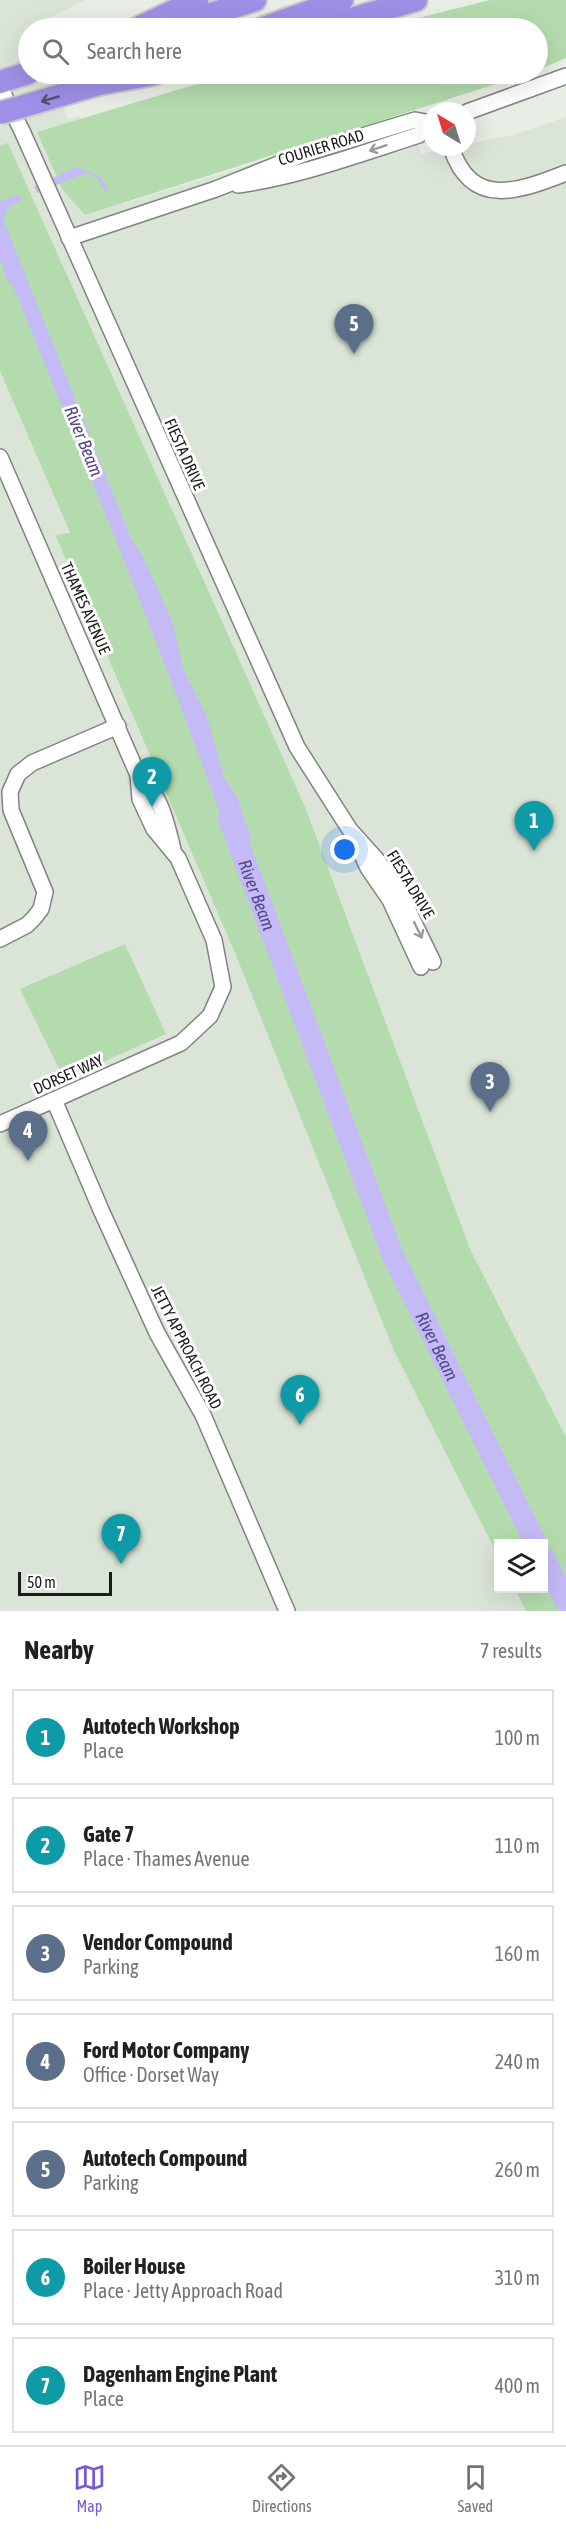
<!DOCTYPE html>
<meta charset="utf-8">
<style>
body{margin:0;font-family:"Asap Condensed",sans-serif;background:#f2f2f2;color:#202124}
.controls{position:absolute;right:18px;bottom:18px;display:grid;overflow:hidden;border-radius:0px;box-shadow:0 6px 24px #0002}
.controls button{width:54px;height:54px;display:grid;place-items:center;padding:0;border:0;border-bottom:2px solid #e0e0e0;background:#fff;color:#202124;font:30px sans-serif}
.compass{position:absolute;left:422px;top:102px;width:54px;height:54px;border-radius:50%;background:#fff;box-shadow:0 6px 24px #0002;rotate:322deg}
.scale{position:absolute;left:18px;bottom:15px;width:94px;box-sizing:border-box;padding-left:6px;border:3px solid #191c19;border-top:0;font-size:16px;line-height:21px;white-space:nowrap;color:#191c19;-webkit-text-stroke:4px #fff;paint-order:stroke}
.you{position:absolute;left:345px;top:850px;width:21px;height:21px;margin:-15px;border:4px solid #fff;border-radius:50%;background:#1a73e8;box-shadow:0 0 0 9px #1a73e833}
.badge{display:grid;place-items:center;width:39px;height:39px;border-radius:50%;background:#7959d3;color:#fff;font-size:20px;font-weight:700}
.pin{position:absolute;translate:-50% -50px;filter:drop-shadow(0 2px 3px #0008)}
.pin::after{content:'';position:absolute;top:32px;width:21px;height:18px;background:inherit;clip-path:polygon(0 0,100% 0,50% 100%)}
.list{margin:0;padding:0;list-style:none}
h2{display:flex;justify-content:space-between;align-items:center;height:78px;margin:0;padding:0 24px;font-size:26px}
h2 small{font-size:20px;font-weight:400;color:#757577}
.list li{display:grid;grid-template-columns:39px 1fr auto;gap:18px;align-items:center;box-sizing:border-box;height:96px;margin:0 12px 12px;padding:0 12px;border:2px solid #e0e0e0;border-radius:0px}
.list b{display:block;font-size:22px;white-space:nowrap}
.list p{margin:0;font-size:20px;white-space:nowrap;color:#757577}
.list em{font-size:20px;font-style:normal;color:#757577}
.icon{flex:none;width:33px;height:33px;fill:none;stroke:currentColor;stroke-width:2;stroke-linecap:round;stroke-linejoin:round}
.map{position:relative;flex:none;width:566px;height:1611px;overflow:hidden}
.search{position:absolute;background:#fff;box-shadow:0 6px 24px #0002;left:18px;right:18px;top:18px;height:66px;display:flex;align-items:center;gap:15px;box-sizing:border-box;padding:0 21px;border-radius:33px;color:#757577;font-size:22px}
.sheet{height:834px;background:#fff}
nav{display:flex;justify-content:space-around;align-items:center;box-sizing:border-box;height:84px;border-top:2px solid #e0e0e0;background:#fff;font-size:16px;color:#757577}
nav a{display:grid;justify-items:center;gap:3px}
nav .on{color:#7959d3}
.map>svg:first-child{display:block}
.built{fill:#dae5d7}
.green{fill:#b4dbad}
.water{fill:#c4bbf6}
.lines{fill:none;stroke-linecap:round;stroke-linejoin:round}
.river{stroke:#c4bbf6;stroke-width:22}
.minor-casing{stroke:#7f857e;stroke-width:18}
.highway-casing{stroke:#c8c9c8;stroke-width:26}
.minor{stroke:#fff;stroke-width:15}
.highway{stroke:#a08fe7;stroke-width:22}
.highway-bridge-casing{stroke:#c8c9c8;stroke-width:26;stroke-linecap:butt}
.highway-bridge{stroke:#a08fe7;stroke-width:22}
.oneway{stroke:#565076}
.oneway2{stroke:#989998}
.labels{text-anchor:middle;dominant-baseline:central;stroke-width:6;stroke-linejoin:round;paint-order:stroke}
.street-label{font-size:16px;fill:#191c19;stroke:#fff}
.water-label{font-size:18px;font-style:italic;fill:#55458c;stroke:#fff}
</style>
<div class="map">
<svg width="566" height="1611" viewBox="0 0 566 1611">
<rect width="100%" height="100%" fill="#e8eee6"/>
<!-- built -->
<g class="built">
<polygon points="0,0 86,0 28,28 28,74 49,74 68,119 79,116 103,153 122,204 409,115 421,154 454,147 467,147 467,144 513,135 566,117 566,1437 471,1251 306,809 8,143 0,145"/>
<polygon points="0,371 70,534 55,536 235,953 394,1350 498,1556 498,1588 515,1589 527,1611 0,1611"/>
</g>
<!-- green -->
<g class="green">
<polygon points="490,0 566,0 566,58 538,70 538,28 379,28"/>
<polygon points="230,74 527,74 85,215 62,189 37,132"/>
<polygon points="8,143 306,809 471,1251 566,1437 566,1611 526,1611 515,1589 544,1588 544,1544 498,1544 498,1556 394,1351 235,953 55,535 70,533 0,371 0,145"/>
<polygon points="125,944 166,1034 64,1079 20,989"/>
</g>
<!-- water -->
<g class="water">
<polygon points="76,167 101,177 109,192 106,193 98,179 86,173 37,193 34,187"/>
<path d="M19,195L22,200L8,207L3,219L131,538L141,553L167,609L175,631L183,669L206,714L224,777L237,797L252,841L232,848C166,658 88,471 12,284L8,282L0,260V201Z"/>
</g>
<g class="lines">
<!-- river -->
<g class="river">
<path id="s1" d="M229,819L393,1256L536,1544"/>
<polyline points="544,1558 566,1602"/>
</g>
<defs>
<g id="minor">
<polyline points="0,87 22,131 297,747 350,830 377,860 400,894 433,962"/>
<polyline points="467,112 566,76"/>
<path d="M451,147C471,210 520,191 566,173"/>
<path d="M238,185C301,176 359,154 419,135L429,123"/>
<polyline points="69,238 216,189 306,153 415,120 431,123"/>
<polyline points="0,457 138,775 140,799 146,812 154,829 178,858 214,940 223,987 210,1016 181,1043 0,1124"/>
<path d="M138,775C162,798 165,818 173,849"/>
<polyline points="358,846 368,868 390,900 421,967"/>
<polyline points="0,939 27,925 34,918 41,909 45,892 11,810 10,792 18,774 32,763 118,726"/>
<polyline points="54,1100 101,1210 157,1333 203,1415 287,1611"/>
</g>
<g id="highway">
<polyline points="138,28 197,0"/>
<polyline points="167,28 255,0"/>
<polyline points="263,28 342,0"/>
<polyline points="321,28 416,0"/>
<polyline points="0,82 28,73"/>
<polyline points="99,84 154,74"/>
</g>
</defs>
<!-- minor casing -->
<use href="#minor" class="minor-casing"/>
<!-- highway casing -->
<use href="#highway" class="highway-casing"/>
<!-- minor -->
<use href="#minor" class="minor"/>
<!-- highway -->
<use href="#highway" class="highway"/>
<defs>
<polyline id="highway-bridge" points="0,113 99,84"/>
</defs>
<!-- highway-bridge casing -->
<use href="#highway-bridge" class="highway-bridge-casing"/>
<!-- highway-bridge -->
<use href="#highway-bridge" class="highway-bridge"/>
</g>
<!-- one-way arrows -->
<defs><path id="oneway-shaft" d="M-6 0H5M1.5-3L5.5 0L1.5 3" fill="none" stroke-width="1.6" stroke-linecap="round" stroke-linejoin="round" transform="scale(1.5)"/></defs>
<use class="oneway" href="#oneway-shaft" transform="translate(50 99) rotate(164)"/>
<g class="oneway2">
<use href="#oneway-shaft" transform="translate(378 148) rotate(161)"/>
<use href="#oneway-shaft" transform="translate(418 930) rotate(64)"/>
</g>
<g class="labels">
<!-- street labels -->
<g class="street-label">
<text transform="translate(321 147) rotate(-17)">COURIER ROAD</text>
<text transform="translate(185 454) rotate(66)">FIESTA DRIVE</text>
<text transform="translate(86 608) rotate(66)">THAMES AVENUE</text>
<text transform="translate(411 884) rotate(59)">FIESTA DRIVE</text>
<text transform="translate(68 1074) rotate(-24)">DORSET WAY</text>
<text transform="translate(187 1347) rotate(63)">JETTY APPROACH ROAD</text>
</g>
<!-- water labels -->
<g class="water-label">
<text transform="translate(84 441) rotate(68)">River Beam</text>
<text stroke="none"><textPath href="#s1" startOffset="81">River Beam</textPath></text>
<text stroke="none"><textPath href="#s1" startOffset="567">River Beam</textPath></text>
</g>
</g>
</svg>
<div class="controls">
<button><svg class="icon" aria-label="layers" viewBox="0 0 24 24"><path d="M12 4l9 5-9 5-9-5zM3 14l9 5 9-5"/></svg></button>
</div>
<svg class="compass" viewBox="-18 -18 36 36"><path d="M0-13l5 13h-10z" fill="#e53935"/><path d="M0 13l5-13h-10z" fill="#757577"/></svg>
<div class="scale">50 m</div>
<div class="you"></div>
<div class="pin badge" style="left:534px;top:851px;background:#0f9aa8">1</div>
<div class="pin badge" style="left:152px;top:807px;background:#0f9aa8">2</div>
<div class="pin badge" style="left:490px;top:1112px;background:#5c6f8a">3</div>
<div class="pin badge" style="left:28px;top:1161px;background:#5c6f8a">4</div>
<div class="pin badge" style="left:354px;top:354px;background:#5c6f8a">5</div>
<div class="pin badge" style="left:300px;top:1425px;background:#0f9aa8">6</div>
<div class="pin badge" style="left:121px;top:1564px;background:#0f9aa8">7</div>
<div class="search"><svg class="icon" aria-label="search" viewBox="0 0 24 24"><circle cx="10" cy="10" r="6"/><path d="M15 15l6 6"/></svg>Search here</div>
</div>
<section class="sheet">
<h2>Nearby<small>7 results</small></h2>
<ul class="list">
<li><span class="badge" style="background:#0f9aa8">1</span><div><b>Autotech Workshop</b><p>Place</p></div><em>100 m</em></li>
<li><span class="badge" style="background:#0f9aa8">2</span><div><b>Gate 7</b><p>Place · Thames Avenue</p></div><em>110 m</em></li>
<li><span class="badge" style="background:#5c6f8a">3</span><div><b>Vendor Compound</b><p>Parking</p></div><em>160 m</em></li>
<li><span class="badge" style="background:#5c6f8a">4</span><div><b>Ford Motor Company</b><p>Office · Dorset Way</p></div><em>240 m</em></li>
<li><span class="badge" style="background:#5c6f8a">5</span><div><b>Autotech Compound</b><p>Parking</p></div><em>260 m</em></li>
<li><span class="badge" style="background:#0f9aa8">6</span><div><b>Boiler House</b><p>Place · Jetty Approach Road</p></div><em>310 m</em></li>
<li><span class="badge" style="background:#0f9aa8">7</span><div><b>Dagenham Engine Plant</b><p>Place</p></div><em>400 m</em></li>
</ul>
</section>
<nav>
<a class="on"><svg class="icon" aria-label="map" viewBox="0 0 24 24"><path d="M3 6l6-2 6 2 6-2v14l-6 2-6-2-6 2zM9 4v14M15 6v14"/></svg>Map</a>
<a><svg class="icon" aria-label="directions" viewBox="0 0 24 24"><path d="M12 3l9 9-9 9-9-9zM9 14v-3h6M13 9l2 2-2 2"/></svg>Directions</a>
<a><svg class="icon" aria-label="saved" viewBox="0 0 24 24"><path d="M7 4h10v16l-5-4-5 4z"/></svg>Saved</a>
</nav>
